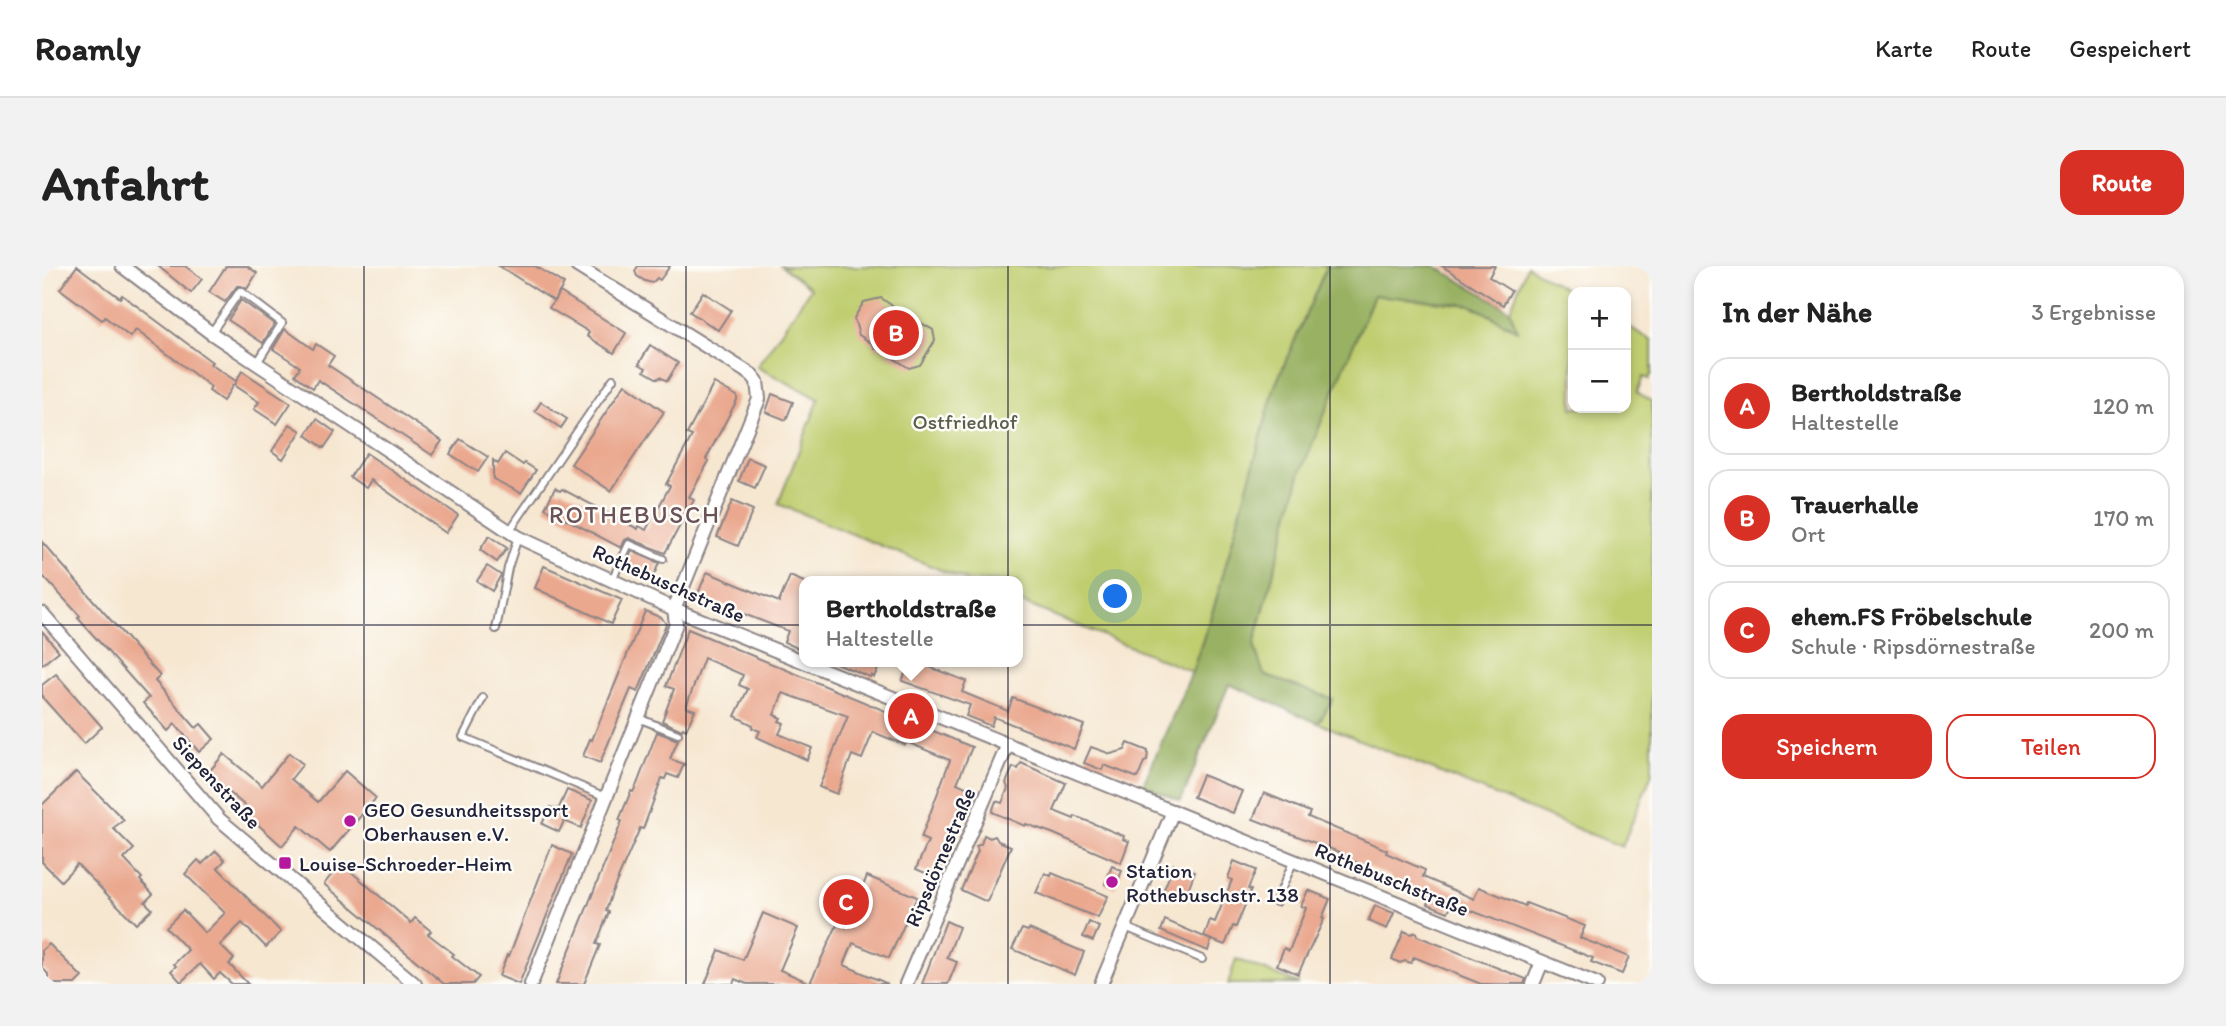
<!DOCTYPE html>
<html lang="de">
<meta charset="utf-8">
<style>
body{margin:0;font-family:Itim,sans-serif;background:#f2f2f2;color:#222}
.controls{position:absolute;right:21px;top:21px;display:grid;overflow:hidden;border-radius:14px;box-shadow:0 4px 10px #0003}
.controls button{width:63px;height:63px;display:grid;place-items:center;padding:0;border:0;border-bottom:2px solid #e0e0e0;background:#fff;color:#222;font:35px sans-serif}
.you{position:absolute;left:1074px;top:331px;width:24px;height:24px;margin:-18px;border:5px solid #fff;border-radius:50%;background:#1a73e8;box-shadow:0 0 0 10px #1a73e833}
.badge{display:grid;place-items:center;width:46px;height:46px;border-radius:50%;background:#d93025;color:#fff;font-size:23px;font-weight:700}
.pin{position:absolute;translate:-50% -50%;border:4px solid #fff;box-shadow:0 2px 7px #0006}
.popup{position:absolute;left:757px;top:310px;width:224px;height:91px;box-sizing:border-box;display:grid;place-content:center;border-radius:14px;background:#fff;filter:drop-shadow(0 2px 5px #0005);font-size:23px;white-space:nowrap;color:#767676}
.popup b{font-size:26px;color:#222}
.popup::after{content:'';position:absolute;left:50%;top:100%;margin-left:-14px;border:14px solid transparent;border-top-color:#fff}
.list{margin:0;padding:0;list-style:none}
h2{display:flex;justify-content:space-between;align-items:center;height:91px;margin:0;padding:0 28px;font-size:30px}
h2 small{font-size:23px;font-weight:400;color:#767676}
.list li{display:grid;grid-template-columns:46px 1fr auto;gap:21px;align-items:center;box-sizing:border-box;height:98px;margin:0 14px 14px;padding:0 14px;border:2px solid #e0e0e0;border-radius:21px}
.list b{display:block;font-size:26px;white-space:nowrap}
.list p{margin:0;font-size:23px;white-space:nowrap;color:#767676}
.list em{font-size:23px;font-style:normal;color:#767676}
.actions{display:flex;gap:14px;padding:21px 28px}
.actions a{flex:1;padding:16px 0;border:2px solid #d93025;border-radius:21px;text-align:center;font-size:24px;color:#d93025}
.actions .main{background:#d93025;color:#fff}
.map{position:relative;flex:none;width:1610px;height:718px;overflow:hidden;border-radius:21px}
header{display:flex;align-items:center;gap:42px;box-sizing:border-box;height:98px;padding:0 35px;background:#fff;border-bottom:2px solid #e0e0e0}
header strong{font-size:33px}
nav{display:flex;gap:38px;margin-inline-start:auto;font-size:24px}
.intro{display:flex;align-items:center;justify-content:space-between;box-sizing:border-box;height:168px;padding:0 42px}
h1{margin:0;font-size:49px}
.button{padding:18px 32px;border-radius:21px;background:#d93025;color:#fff;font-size:24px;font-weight:700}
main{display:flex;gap:42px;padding:0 42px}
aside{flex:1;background:#fff;border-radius:21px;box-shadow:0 4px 10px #0003}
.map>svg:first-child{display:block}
.green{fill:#c0ce70;stroke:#717856;stroke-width:2}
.forest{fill:#98b162;stroke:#5d6a4e;stroke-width:2}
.building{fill:#eaa88f}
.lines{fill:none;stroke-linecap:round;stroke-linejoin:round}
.lane-casing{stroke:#8c8486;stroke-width:10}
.street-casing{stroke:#8c8486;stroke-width:16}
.lane{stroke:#fff;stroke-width:6}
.street{stroke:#fff;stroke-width:12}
.grid{fill:none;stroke:#22223b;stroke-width:2;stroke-opacity:0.55}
.poi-dot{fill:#b5179e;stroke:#fdfcf7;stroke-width:2.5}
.labels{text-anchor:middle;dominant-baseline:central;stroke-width:5;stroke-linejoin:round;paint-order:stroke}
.park-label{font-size:21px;fill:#595e4e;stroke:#fdfcf7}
.street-label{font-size:21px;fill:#22223b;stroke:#fdfcf7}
.poi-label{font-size:21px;fill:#22223b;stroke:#fdfcf7;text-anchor:start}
.quarter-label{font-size:24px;letter-spacing:2px;fill:#685158;stroke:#fdfcf7}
</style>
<header>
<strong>Roamly</strong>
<nav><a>Karte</a><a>Route</a><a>Gespeichert</a></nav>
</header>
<div class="intro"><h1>Anfahrt</h1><a class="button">Route</a></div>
<main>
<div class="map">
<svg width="1610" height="718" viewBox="0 0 1610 718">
<rect width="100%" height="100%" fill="#fdfcf7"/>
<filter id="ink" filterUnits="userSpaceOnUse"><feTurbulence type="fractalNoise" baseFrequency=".0143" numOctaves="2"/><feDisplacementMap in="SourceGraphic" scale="14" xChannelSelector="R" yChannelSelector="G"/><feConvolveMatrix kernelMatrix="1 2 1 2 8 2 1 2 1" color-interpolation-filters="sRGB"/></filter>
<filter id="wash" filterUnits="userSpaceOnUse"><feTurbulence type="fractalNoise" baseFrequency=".00686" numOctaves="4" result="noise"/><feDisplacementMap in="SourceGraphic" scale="28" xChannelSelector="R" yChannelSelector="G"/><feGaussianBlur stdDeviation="1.57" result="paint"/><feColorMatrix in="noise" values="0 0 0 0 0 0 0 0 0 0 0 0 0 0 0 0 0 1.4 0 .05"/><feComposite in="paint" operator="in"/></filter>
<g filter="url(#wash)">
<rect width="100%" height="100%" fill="#f6e7d1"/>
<!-- green -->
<g class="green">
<polygon points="739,0 1285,0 1233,120 1173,338 1150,406 976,335 976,315 926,315 736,238 777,133 715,101 769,22"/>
<polygon points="1485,0 1531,27 1531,142 1584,142 1584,59 1610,75 1610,107 1607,113 1601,111 1595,126 1610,135 1610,507 1580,581 1276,457 1291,433 1221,409 1212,380 1259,204 1332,28 1429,39 1474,64 1468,44"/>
<polygon points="1194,693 1257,718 1186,718"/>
</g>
<!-- forest -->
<polygon class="forest" points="1285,0 1393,0 1468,44 1475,64 1429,39 1332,29 1259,205 1212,379 1222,409 1291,433 1276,457 1187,418 1139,535 1101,519 1150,406 1173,338 1233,120"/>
<g id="blocks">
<!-- building -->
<g class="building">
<polygon points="35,0 78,32 80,29 170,96 168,98 194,115 192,119 200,105 249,137 235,158 212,143 217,136 191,119 181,135 167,125 169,121 94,64 88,71 63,51 60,54 18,23"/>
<polygon points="116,0 143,0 160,13 149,27"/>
<polygon points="184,0 205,0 215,7 205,23 199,20 195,20 183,36 167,26"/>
<polygon points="457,0 493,0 522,18 512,35"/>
<polygon points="596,0 628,0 618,14 615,12 610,17 603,15 595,10 593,5"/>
<polygon points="1400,0 1453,0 1447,11 1469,25 1461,39"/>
<polygon points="518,26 584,67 572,87 545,70 547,66 507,42"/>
<polygon points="661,26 689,44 676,64 648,46"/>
<polygon points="839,32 855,43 856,47 864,51 869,51 891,64 893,74 878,99 867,102 845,88 845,82 833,83 831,78 817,69 812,52 822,36"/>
<polygon points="199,34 232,58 221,77 186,54"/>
<polygon points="243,63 271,83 274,78 292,90 286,99 400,175 390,189 276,114 271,122 253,109 258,101 231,83"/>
<polygon points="608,79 636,97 625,115 618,111 616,113 602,105 604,102 597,98"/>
<polygon points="672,117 695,130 695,134 664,193 667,195 647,231 652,234 623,287 587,272 583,274 579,282 503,242 513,222 518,225 520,223 596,263 597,260 604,264 628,220 624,218 650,170 645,168"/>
<polygon points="583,118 622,146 569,225 529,198"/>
<polygon points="730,128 751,136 744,154 724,146"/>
<polygon points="499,136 525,153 519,162 493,145"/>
<polygon points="275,153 293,166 282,182 264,169"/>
<polygon points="248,158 259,165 241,193 230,185"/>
<polygon points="418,173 446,191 436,206 408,188"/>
<polygon points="324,187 416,249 404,267 329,214 324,222 308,211"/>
<polygon points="463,187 481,199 483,197 494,204 479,227 451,213 451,194 456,198"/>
<polygon points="706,192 723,199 713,222 697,215"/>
<polygon points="690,235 711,244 696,280 675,271"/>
<polygon points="447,270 465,282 455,296 438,284"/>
<polygon points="0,276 118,410 113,415 154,462 159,458 172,473 157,486 133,458 126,465 101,437 107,432 36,352 38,350 0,309"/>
<polygon points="590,285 617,297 611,311 584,297"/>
<polygon points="445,300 459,309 450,325 435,315"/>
<polygon points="502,300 580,334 569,358 493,322"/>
<polygon points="665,306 737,336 748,310 762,316 762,377 760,384 742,376 746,365 655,330"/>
<polygon points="603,345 620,352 624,358 596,426 589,423 558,497 541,490 548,473 550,474"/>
<polygon points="646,363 930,481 915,517 926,522 907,567 910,568 904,584 906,585 895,612 874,603 886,575 879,572 908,494 865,476 863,479 831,466 820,493 810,489 795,528 777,521 806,450 741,427 732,449 739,452 737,455 742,457 737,468 770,482 765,494 715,471 718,465 710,462 711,459 693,450 706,423 697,419 701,409 662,392 644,441 653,444 644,464 641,462 640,464 620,455 632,423 624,420"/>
<polygon points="0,365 17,385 0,399"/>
<polygon points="791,396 839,396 832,411 829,409 828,411"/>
<polygon points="872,396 889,396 887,401 924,415 920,426 966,445 971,432 1042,459 1032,483 952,451 949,460 924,450 928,439 860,415 865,403 869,404"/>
<polygon points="14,408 60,461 42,478 0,431 0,419"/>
<polygon points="615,466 636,474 628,493 642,498 636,512 625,508 623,513 620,512 601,563 598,562 570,626 564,645 567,646 554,678 558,679 542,718 514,718 580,555 577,554 589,525 591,526 595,518"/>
<polygon points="1086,477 1106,485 1105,495 1102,496 1096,512 1062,499 1060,504 1042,497 1049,481 1069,488 1083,484"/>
<polygon points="247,487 261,498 249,513 276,536 303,505 334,532 288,586 257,560 240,580 203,547 207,543 165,508 182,488 220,520"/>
<polygon points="979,497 1024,517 1012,545 1032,553 1033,550 1082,570 1081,573 1087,575 1079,597 1010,567 984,558 983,560 950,546 954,535 960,537 966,522 964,517 971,501 976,503"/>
<polygon points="34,506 82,554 71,562 92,583 82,593 100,612 98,614 111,628 103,636 110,643 94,658 35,598 19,615 0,596 0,539"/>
<polygon points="1160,509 1200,525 1191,547 1151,531"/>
<polygon points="525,524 550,534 539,562 522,555 517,566 500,558 508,541 516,544"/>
<polygon points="1222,527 1268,546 1266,551 1345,584 1344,587 1383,604 1381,611 1432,633 1437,621 1483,640 1484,637 1543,660 1538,672 1587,691 1580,708 1549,696 1551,692 1410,637 1406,646 1386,638 1389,632 1347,615 1349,611 1304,592 1305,589 1211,553"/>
<polygon points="942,569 948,572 953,570 956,575 969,580 945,636 919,624 936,585 934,580 939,578"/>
<polygon points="510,579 530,588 477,718 457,710 465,689 467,690"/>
<polygon points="174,585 183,594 176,602 239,666 224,681 200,657 178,679 192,693 187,698 206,718 190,718 178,707 172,713 158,698 139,716 129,705 134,700 132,698 146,684 124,661 141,644 163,667 183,647 143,608 156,594 160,598"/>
<polygon points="1192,595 1214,604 1206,623 1209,624 1194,661 1191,660 1183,679 1162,671 1169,674 1166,685 1119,665 1123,654 1162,671 1168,654 1173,656 1190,614 1186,612"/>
<polygon points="299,597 369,657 373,652 389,665 386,668 412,688 410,690 437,711 431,718 402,718 282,618"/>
<polygon points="1132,598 1153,605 1142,634 1121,626"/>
<polygon points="1070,600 1080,605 1073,622 1063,618"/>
<polygon points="1003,607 1009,610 1010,607 1066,630 1056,652 994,627"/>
<polygon points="825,610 875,631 847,692 811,677 802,699 846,718 705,718 693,713 691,718 663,718 677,684 701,694 721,647 756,662 738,704 768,717 796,657 804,661"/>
<polygon points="1266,624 1288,633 1280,652 1282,653 1256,708 1235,699 1242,682 1247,685 1264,642 1259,640"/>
<polygon points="1333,640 1352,647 1345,663 1326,655"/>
<polygon points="904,655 917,661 905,692 915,696 906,718 880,718"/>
<polygon points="1047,656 1057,661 1051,675 1041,671"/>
<polygon points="980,663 986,665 987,663 1042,686 1033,709 970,683"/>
<polygon points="1362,665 1369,668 1374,666 1375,670 1484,713 1482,718 1439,718 1372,691 1369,697 1363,695 1358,697 1350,693"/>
<polygon points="7,678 40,711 33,718 6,718 6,708 0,702 0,684"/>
</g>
</g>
</g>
<g filter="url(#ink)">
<use href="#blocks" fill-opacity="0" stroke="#8c8486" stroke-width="2"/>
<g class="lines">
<defs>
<g id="lane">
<polyline points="169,67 198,25 240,57 215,97"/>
<polyline points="468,264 571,113"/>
<polyline points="570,314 587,278 621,293"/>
<polyline points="454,363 466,302 476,271"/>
<polyline points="441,432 421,471 564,531"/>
<polyline points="596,452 636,468"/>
<polyline points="1234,636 1252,594"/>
<polyline points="1083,661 1160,693"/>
</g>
<g id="street">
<polyline points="80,0 169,67 476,271 632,343 1555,718"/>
<polyline points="0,347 177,553 373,718"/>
<polyline points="489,718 634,358 632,343 717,133 715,115 710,109 535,0"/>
<polyline points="864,718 966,478"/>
<polyline points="1059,718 1131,545"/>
<polyline points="1491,718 1500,696"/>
</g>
</defs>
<!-- lane casing -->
<use href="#lane" class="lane-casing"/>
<!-- street casing -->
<use href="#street" class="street-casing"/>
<!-- lane -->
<use href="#lane" class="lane"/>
<!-- street -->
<use href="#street" class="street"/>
</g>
</g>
<!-- grid -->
<path class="grid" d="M322,0V718M644,0V718M966,0V718M1288,0V718M0,359H1610"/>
<!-- markers -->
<g class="poi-dot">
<circle cx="308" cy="555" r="7"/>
<rect x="236" y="590" width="14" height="14" rx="3.5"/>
<circle cx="1070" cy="616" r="7"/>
</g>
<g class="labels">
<!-- park labels -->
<g class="park-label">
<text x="923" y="155">Ostfriedhof</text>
</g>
<!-- street labels -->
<g class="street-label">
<text transform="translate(627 317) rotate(24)">Rothebuschstraße</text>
<text transform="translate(175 516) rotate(47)">Siepenstraße</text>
<text transform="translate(898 591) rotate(-67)">Ripsdörnestraße</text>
<text transform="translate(1350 613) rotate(22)">Rothebuschstraße</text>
</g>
<!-- poi labels -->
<g class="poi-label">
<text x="322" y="543">GEO Gesundheitssport<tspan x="322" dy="24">Oberhausen e.V.</tspan></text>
<text x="257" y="597">Louise-Schroeder-Heim</text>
<text x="1084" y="604">Station<tspan x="1084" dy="24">Rothebuschstr. 138</tspan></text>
</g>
<!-- quarter labels -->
<g class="quarter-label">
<text x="593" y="248">ROTHEBUSCH</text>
</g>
</g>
</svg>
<div class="controls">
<button>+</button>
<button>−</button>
</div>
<div class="you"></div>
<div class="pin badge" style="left:869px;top:450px">A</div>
<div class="popup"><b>Bertholdstraße</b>Haltestelle</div>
<div class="pin badge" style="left:854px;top:67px">B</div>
<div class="pin badge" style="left:804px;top:636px">C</div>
</div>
<aside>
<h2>In der Nähe<small>3 Ergebnisse</small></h2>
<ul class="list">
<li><span class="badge">A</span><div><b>Bertholdstraße</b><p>Haltestelle</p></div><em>120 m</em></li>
<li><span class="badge">B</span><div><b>Trauerhalle</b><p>Ort</p></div><em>170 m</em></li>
<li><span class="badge">C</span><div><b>ehem.FS Fröbelschule</b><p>Schule · Ripsdörnestraße</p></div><em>200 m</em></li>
</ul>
<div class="actions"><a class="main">Speichern</a><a>Teilen</a></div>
</aside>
</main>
